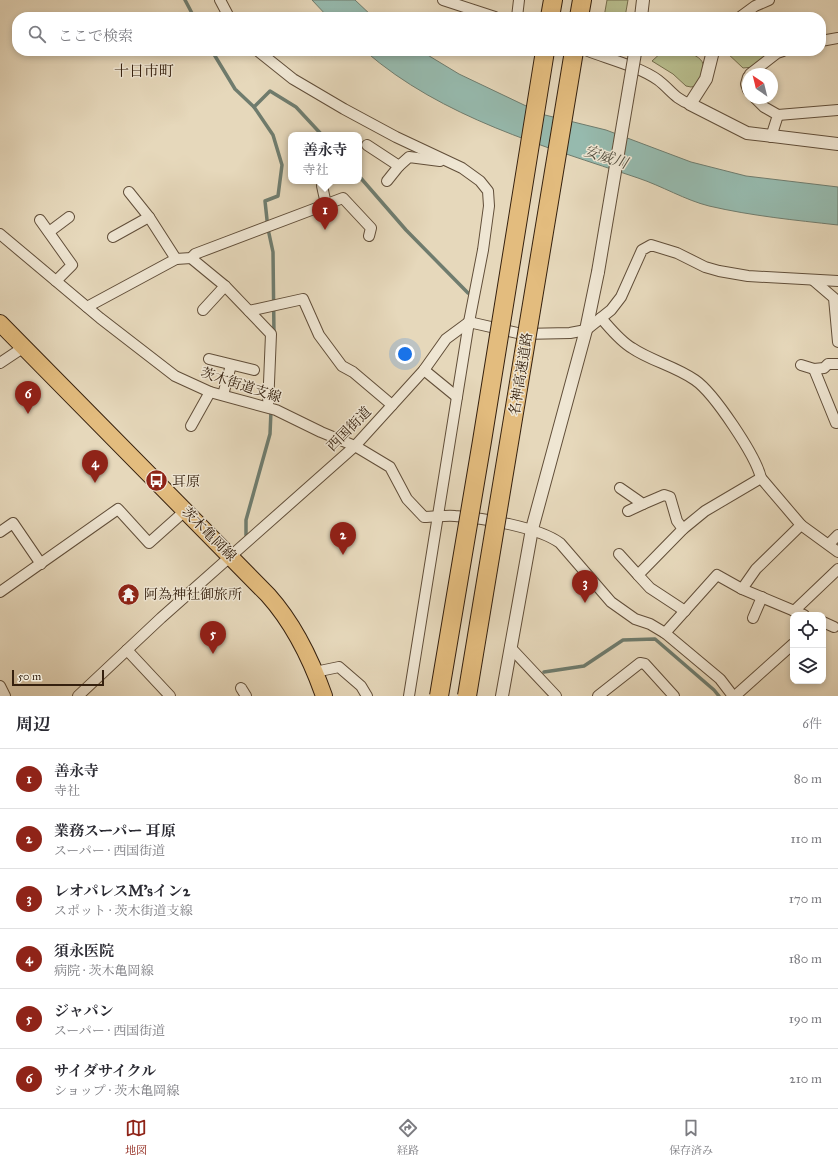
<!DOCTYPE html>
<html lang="ja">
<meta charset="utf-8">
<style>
body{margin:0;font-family:"IM FELL Great Primer","Noto Serif JP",serif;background:#f2f2f3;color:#2b2b33}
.controls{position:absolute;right:12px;bottom:12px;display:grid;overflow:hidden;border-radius:8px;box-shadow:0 2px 6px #0003}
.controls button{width:36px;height:36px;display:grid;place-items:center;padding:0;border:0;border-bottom:1px solid #e1e1e2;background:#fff;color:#2b2b33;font:20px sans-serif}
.compass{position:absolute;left:742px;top:68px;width:36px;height:36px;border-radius:50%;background:#fff;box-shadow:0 2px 6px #0003;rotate:325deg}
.scale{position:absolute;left:12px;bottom:10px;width:92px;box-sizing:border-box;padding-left:4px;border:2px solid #35200e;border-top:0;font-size:11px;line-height:14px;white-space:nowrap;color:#35200e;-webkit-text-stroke:3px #efe6d3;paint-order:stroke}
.you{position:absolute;left:405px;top:354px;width:14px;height:14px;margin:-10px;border:3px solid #fff;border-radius:50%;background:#1a73e8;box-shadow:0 0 0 6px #1a73e833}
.badge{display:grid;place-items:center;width:26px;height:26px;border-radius:50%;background:#8f2418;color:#fff;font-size:13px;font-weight:700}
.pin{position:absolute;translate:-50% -33px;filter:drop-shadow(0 1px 2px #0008)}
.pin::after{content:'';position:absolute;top:21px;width:14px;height:12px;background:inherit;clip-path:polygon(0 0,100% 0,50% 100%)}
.popup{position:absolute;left:288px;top:132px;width:74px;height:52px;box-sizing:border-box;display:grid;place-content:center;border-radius:8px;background:#fff;filter:drop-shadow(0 1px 3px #0005);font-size:13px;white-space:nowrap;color:#7c7c81}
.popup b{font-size:15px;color:#2b2b33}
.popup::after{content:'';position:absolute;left:50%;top:100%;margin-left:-8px;border:8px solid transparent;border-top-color:#fff}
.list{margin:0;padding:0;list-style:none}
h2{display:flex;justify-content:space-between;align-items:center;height:52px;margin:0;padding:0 16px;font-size:17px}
h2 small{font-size:13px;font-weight:400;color:#7c7c81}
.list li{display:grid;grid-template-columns:26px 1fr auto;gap:12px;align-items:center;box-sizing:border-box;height:60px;padding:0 16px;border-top:1px solid #e1e1e2}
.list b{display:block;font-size:15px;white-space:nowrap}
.list p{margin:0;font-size:13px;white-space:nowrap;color:#7c7c81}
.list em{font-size:13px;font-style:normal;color:#7c7c81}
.icon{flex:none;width:22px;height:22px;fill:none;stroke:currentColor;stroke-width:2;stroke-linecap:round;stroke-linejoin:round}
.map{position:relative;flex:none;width:838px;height:696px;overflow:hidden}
.search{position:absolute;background:#fff;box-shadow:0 2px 6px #0003;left:12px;right:12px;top:12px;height:44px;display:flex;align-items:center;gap:10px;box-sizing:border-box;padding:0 14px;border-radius:16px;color:#7c7c81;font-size:15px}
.sheet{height:412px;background:#fff}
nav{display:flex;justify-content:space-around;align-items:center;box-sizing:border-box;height:56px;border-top:1px solid #e1e1e2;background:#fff;font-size:11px;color:#7c7c81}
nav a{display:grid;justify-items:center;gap:2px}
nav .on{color:#8f2418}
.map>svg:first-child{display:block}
.green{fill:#b8be8e;stroke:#766f4e}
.water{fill:#96baae;stroke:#6f7c6e}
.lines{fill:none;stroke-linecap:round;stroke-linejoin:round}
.stream{stroke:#6f7c6e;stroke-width:3.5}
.minor-casing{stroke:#614e39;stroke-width:12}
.tertiary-casing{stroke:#614e39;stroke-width:14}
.primary-casing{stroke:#35200e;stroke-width:18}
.motorway-casing{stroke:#35200e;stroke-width:20}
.minor{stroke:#efe6d3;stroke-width:10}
.tertiary{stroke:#efe6d3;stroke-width:12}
.primary{stroke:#e3bc7e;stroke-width:16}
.motorway{stroke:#e3bc7e;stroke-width:18}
.tertiary-bridge-casing{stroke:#614e39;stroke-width:14;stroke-linecap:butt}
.motorway-bridge-casing{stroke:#35200e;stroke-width:20;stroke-linecap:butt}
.tertiary-bridge{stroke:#efe6d3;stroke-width:12}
.motorway-bridge{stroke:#e3bc7e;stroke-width:18}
.labels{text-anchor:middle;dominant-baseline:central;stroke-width:3;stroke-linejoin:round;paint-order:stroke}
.street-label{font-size:14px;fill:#35200e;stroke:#efe6d3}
.poi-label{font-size:14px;fill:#35200e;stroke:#efe6d3;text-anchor:start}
.neighbourhood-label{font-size:15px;fill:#35200e;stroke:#efe6d3}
.water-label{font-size:15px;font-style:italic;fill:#524e3e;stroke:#efe6d3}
</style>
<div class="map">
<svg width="838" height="696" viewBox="0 0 838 696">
<rect width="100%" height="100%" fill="#e6d8bb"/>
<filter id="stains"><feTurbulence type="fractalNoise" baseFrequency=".005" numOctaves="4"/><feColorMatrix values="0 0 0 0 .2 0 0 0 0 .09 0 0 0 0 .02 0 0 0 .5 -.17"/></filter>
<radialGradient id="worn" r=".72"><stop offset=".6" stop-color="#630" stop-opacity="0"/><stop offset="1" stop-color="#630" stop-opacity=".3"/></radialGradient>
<!-- green -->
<g class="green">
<polygon points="607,0 628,0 625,17 604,17"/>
<path d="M663,51C674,51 708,51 703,71C702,76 699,81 696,86L691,87L686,86L673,74L652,61Z"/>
<polygon points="725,51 769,51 754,67 743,68"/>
</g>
<!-- water -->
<g class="water">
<polygon points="312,0 355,0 373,17 328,17"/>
<path d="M365,51H421L459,74L545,115L606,130L691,162L746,176L838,187V225C794,220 752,216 709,206C685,200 662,186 638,178C544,146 442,118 365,51Z"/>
</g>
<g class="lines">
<!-- stream -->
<g class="stream">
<polyline points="185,0 194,17"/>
<polyline points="212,51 235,89 254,107 273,135 282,165 278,196 265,201 268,229 273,252 274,335"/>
<polyline points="254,107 270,91 296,107 322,135"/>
<polyline points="359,176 406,230 468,293"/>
<polyline points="246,535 246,520 270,434 271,411"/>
<polyline points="544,672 584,666 623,640 655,639 714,690 719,696"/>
</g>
<defs>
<g id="minor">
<polyline points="220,0 229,17"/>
<polyline points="443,0 495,17"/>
<polyline points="517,17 519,0"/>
<polyline points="740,17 755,6 769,0"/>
<polyline points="821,41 838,38"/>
<polyline points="258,51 293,79 344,109 396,137 462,168 480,181 488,191 489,206 483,250 469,322 409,696"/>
<path d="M588,51C609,59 640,67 658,80C670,89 675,99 690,104"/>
<polyline points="750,74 777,53 783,51"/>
<polyline points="748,77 746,84 748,90"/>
<polyline points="755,98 764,107 778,115 771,137"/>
<polyline points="778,115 838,110"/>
<polyline points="367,145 399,166 409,157 440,161"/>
<polyline points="387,181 399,166"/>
<polyline points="322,186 326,204"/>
<polyline points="40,220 72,265 56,281"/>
<polyline points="49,232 69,217"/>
<path d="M0,234L100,318L175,376L210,392L276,410L321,432L355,446L390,467L407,499L424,517C435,517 446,515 455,516C483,518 538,527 560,543L611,602L635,619L650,624L665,633L720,679L733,696"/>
<polyline points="113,237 149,217"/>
<polyline points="191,258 225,286 271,334 268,407"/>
<polyline points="176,259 191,258 195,254 343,198 371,228 369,236"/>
<polyline points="813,280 834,298 838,342"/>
<polyline points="87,307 176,259 149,217 129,192"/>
<polyline points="203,310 225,286"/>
<polyline points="249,311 303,299 319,335 342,366 353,372 392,405"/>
<path d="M601,318C610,328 620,341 632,348C651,361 675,366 695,380C714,393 756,456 761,478"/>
<polyline points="469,322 522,334 570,333 586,330 611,310 621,297 642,250 651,245 677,253 705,267 719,271 748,276 838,281"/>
<polyline points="209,359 254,370"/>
<polyline points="0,363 24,347"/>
<polyline points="801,365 814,369 824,368 828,364 838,364"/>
<polyline points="814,369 836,423"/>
<polyline points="424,370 457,397"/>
<polyline points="223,395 231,365"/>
<polyline points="191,426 210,392"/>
<polyline points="620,488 643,504 664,495 670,497 677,521 683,529"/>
<polyline points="628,511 643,504"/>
<polyline points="0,532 13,523 41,564"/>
<polyline points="829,544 838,535"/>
<polyline points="619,554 638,575"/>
<polyline points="742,589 804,615"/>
<polyline points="0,592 118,509 149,543 186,510"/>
<polyline points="685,611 650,588 638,575 683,529 705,511 761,478 801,525"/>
<polyline points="794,611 838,569"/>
<polyline points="753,618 762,597"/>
<polyline points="823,622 834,627"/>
<polyline points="665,633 717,575 742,589 756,569 801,525 838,552"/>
<polyline points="510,647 556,696"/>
<polyline points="127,650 170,696"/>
<polyline points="315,672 339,667 361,686 367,696"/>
<polyline points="0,686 5,696"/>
<polyline points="241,688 246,696"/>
<polyline points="78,696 161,618 355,446 424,370 446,339 469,322"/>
<polyline points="598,696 640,663 645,664 674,696"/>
<polyline points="735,696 793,644"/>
</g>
<g id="tertiary">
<polyline points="641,17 643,0"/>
<polyline points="713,51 706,79 690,104 747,133 838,144"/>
<polyline points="502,696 532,529 586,330 598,272"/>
</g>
<path id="primary" d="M0,323L268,595C294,624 311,659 324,696"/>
<g id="motorway">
<polyline points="550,17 553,0"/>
<polyline points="579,17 582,0"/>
</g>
</defs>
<!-- minor casing -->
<use href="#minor" class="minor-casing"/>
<!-- tertiary casing -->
<use href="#tertiary" class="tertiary-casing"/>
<!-- primary casing -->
<use href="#primary" class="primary-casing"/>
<!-- motorway casing -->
<use href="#motorway" class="motorway-casing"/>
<!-- minor -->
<use href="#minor" class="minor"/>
<!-- tertiary -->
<use href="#tertiary" class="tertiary"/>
<!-- primary -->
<use href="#primary" class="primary"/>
<!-- motorway -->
<use href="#motorway" class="motorway"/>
<defs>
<polyline id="tertiary-bridge" points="598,272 635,53"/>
<g id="motorway-bridge">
<polyline points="439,696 482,441 545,51"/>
<polyline points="467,696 574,51"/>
</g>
</defs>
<!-- tertiary-bridge casing -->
<use href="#tertiary-bridge" class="tertiary-bridge-casing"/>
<!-- motorway-bridge casing -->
<use href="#motorway-bridge" class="motorway-bridge-casing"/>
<!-- tertiary-bridge -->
<use href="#tertiary-bridge" class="tertiary-bridge"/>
<!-- motorway-bridge -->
<use href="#motorway-bridge" class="motorway-bridge"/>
</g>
<!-- icons -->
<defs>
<symbol id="bus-disc" viewBox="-11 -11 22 22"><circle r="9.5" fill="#8f2418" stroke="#efe6d3"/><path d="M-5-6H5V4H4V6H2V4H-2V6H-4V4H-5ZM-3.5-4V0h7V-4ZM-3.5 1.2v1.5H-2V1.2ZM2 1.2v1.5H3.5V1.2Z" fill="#fff"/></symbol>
<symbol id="temple-disc" viewBox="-11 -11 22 22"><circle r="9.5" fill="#8f2418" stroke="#efe6d3"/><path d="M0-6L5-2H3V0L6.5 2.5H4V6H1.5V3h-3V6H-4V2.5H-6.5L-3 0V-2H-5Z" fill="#fff"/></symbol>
</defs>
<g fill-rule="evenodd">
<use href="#bus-disc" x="144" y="468" width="25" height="25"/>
<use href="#temple-disc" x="116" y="582" width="25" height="25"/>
</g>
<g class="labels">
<!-- street labels -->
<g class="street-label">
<text transform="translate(521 374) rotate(-81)">名神高速道路</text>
<text transform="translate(241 385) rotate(18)">茨木街道支線</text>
<text transform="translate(349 429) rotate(-45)">西国街道</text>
<text transform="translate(209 534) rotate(45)">茨木亀岡線</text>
</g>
<!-- poi labels -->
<g class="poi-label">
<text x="172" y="481">耳原</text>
<text x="144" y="594">阿為神社御旅所</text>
</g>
<!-- neighbourhood labels -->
<g class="neighbourhood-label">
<text x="144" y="71">十日市町</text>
</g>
<!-- water labels -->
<g class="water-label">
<text transform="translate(606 157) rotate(18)">安威川</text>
</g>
</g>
<rect width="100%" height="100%" filter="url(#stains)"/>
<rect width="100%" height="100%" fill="url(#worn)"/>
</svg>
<div class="controls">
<button><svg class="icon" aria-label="locate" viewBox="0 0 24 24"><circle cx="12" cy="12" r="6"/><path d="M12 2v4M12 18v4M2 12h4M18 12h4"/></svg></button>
<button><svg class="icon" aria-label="layers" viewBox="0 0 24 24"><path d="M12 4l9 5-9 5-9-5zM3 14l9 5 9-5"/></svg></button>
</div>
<svg class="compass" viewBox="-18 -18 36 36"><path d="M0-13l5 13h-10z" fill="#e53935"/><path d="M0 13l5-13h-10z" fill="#7c7c81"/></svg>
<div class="scale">50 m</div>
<div class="you"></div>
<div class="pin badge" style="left:325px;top:230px">1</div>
<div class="popup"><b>善永寺</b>寺社</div>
<div class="pin badge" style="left:343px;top:555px">2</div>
<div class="pin badge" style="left:585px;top:603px">3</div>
<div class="pin badge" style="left:95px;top:483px">4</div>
<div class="pin badge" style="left:213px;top:654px">5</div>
<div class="pin badge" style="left:28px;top:414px">6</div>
<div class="search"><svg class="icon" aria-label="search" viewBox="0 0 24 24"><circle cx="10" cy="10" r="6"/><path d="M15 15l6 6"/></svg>ここで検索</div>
</div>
<section class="sheet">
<h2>周辺<small>6件</small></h2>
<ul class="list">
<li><span class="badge">1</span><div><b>善永寺</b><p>寺社</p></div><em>80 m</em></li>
<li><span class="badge">2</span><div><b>業務スーパー 耳原</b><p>スーパー · 西国街道</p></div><em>110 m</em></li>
<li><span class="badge">3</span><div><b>レオパレスM'sイン2</b><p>スポット · 茨木街道支線</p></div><em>170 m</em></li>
<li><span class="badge">4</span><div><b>須永医院</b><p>病院 · 茨木亀岡線</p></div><em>180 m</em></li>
<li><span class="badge">5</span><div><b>ジャパン</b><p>スーパー · 西国街道</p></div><em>190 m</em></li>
<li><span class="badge">6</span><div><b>サイダサイクル</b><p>ショップ · 茨木亀岡線</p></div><em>210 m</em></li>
</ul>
</section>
<nav>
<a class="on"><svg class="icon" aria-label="map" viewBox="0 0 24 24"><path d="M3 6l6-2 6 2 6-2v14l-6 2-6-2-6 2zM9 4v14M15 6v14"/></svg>地図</a>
<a><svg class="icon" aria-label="directions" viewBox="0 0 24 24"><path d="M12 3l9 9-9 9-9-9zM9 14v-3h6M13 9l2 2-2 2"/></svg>経路</a>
<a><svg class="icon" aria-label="saved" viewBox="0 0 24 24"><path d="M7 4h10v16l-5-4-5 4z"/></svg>保存済み</a>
</nav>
